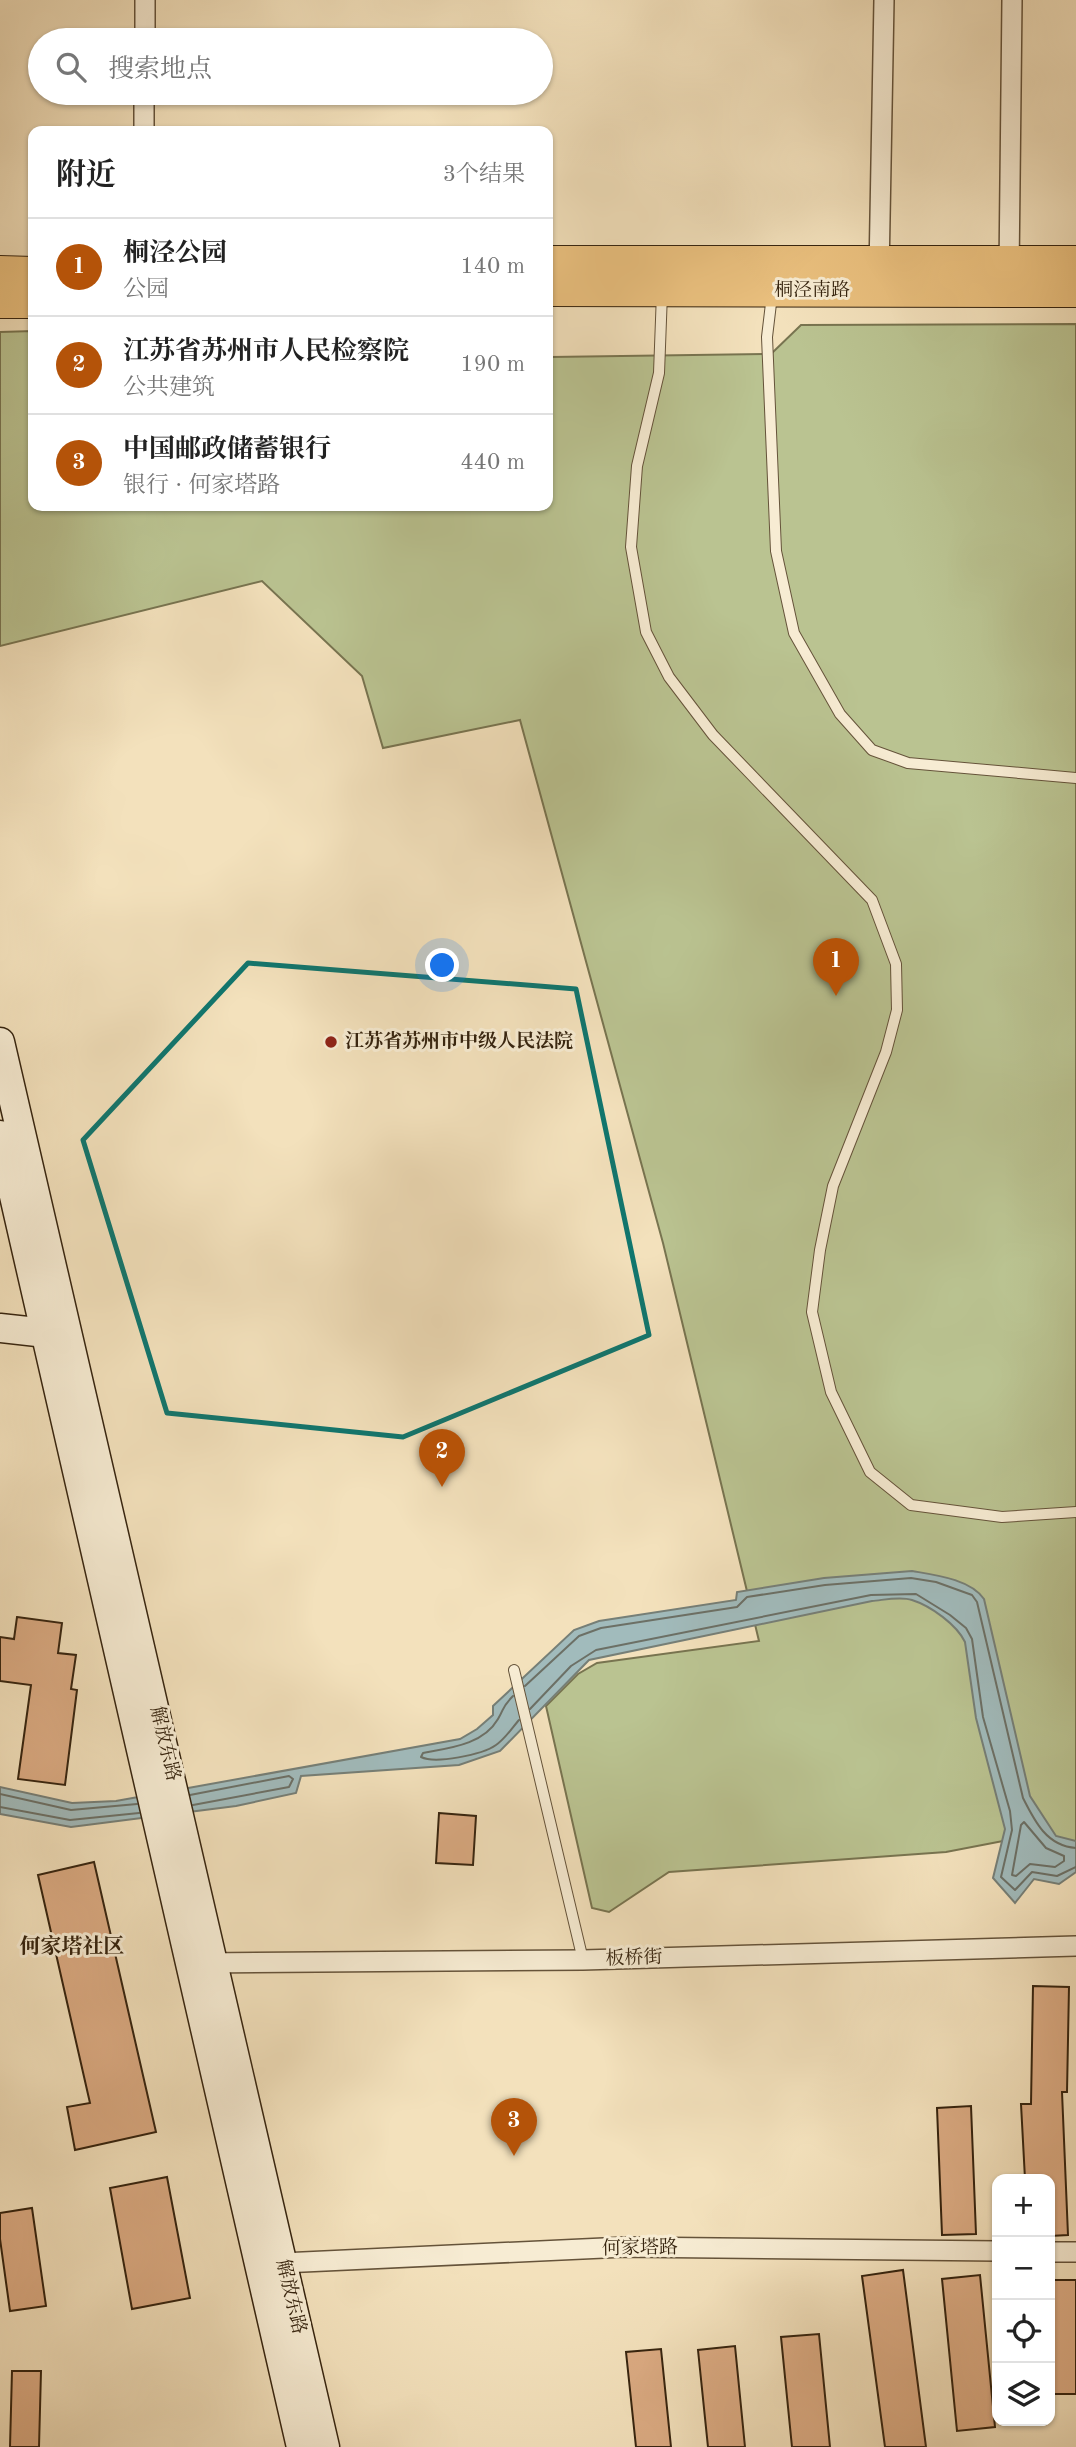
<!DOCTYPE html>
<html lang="zh">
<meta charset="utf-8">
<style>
body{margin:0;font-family:"Old Standard TT","Noto Serif SC",serif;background:#f6f6f6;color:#222}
.controls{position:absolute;right:21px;bottom:21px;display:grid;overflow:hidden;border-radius:14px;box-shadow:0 2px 5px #0004}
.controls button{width:63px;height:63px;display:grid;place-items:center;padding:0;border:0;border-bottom:2px solid #e0e0e0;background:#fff;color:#222;font:35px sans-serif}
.you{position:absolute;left:443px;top:966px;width:24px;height:24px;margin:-18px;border:5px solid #fff;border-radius:50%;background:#1a73e8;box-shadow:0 0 0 10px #1a73e833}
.badge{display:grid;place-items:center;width:46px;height:46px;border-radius:50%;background:#b45309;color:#fff;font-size:23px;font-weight:700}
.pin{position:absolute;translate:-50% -58px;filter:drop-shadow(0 2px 4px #0008)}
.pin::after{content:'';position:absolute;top:37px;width:24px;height:21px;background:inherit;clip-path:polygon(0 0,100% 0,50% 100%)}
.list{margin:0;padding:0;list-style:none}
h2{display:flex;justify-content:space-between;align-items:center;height:91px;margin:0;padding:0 28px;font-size:30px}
h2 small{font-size:23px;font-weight:400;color:#767676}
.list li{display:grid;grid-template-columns:46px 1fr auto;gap:21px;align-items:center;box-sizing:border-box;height:98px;padding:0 28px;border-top:2px solid #e0e0e0}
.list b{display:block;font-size:26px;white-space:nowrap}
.list p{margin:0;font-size:23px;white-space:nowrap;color:#767676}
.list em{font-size:23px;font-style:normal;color:#767676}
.icon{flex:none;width:38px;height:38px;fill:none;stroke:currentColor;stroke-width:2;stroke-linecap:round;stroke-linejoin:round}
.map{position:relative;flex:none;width:1076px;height:2447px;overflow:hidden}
.search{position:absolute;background:#fff;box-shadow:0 2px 5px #0004;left:28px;top:28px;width:525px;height:77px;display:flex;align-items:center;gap:18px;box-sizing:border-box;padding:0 24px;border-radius:38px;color:#767676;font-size:26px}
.panel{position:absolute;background:#fff;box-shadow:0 2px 5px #0004;left:28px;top:126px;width:525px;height:385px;border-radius:14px}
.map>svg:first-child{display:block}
.green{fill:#bac391;stroke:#787450;stroke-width:2}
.water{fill:#a1bbbc;stroke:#767f77;stroke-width:2}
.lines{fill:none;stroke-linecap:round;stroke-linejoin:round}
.shore{stroke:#6c7066;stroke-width:2}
.building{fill:#dbab83;stroke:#36240f;stroke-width:2}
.lane-casing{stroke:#65533a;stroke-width:12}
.street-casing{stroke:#65533a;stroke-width:22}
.secondary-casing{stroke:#36240f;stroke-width:31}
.primary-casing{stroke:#36240f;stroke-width:34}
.lane{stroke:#f7ecd3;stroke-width:10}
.street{stroke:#f7ecd3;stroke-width:19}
.secondary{stroke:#f7ecd3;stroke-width:28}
.primary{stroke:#eac07e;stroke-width:32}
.marked{fill:none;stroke:#0f766e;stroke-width:5;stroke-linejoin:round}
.poi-dot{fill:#8f2418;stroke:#f7ecd3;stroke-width:2.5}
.labels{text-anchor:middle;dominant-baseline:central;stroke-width:6;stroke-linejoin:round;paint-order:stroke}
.street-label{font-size:19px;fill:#36240f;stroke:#f7ecd3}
.poi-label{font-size:19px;font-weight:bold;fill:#36240f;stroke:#f7ecd3;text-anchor:start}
.neighbourhood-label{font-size:21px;font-weight:bold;fill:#36240f;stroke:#f7ecd3}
</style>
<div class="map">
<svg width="1076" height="2447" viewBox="0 0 1076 2447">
<rect width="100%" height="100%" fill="#f3e1bc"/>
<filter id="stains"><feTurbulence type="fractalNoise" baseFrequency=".00286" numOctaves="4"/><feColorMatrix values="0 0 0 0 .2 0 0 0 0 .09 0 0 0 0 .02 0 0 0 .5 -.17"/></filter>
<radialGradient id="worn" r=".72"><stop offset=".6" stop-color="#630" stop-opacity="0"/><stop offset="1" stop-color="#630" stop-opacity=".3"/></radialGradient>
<!-- green -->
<polygon class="green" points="548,316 551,357 771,354 801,325 1076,324 1076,1841 1003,1841 946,1852 669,1872 609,1912 592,1908 546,1706 578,1674 597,1663 759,1641 663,1243 520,720 383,748 362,676 262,581 0,646 0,332 33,331 33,506 548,506"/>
<!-- water -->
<path class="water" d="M912,1571C935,1575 970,1579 984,1599L1030,1796L1056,1836L1076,1841V1872L1059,1884L1034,1879L1015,1903L993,1878L1005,1829L976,1718L965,1642C957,1625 931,1606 912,1600C900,1596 884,1600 872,1601L589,1660L500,1751L459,1765L301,1776L296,1793L236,1806L71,1827L0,1814V1787L72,1803L116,1801L460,1739L477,1729L493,1715V1706L574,1630L599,1621L736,1600L737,1592L824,1578Z"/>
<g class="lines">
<!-- shore -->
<g class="shore">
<path d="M525,1686L579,1636L601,1628L737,1607L747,1597L825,1585L911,1578L936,1582L972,1595L977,1602L1023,1798C1035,1822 1047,1846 1076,1848"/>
<path d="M513,1696C502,1707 505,1707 498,1719C483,1745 449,1748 423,1753L421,1757C435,1764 482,1755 496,1745C505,1739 512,1728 519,1720"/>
<polyline points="530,1709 571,1666 596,1650 871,1595 916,1594 950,1615 966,1628 972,1639 983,1717 1010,1811 1012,1830 1001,1877 1015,1890 1032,1872 1057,1876 1076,1867"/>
<polyline points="0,1794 71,1810 137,1804"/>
<polyline points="190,1795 289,1776 293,1779 289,1787 193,1805"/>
<polyline points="0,1807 70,1820 139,1813"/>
<polygon points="1024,1822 1046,1848 1064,1856 1064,1861 1055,1867 1030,1864 1016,1876 1012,1875 1021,1825"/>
</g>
</g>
<!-- building -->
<g class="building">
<polygon points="17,1617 62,1623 58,1653 76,1655 71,1689 77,1690 65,1785 18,1779 31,1685 0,1681 0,1637 14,1639"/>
<polygon points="439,1813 476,1816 473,1865 436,1863"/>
<polygon points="94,1862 156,2132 75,2150 67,2107 90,2103 38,1875"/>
<polygon points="1033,1986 1069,1987 1067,2092 1062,2092 1068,2235 1050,2236 1050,2179 1025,2179 1021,2104 1031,2104"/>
<polygon points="971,2106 976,2234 942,2235 937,2108"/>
<polygon points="167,2177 190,2298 132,2309 110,2188"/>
<polygon points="32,2208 46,2306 10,2311 0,2239 0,2213"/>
<polygon points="903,2270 926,2447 885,2447 862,2276"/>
<polygon points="980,2275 995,2427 957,2431 942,2279"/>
<polygon points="1054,2280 1076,2280 1076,2394 1052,2394"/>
<polygon points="819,2334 830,2447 792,2447 781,2337"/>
<polygon points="735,2346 745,2447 708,2447 698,2350"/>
<polygon points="661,2349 671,2447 636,2447 626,2352"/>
<polygon points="12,2371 41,2371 39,2447 10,2447"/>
</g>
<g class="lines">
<defs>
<g id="lane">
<polyline points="662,293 659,373 637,466 631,547 646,632 669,677 713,735 872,900 896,964 897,1010 886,1052 833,1186 820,1250 812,1312 831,1392 870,1472 911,1505 1002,1517 1076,1512"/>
<polyline points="772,295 767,337 776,551 794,633 840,714 872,750 908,763 1076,778"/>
<polyline points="514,1670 583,1960"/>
</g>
<g id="street">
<polyline points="145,40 145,0"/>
<polyline points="144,131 144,93"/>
<polyline points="879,272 884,0"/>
<polyline points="1009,272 1012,0"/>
<polyline points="203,1963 583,1960 1076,1946"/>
<polyline points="1050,2252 1076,2252"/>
<polyline points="282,2263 625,2247 997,2251"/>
</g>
<g id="secondary">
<polyline points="0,1042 325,2447"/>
<polyline points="0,1135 301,2447"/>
<polyline points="0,1328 46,1333 63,1328"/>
</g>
<g id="primary">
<polyline points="548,262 1076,262"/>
<polyline points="0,272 33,273"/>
<polyline points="548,290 1076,291"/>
<polyline points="0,302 33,302"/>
</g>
</defs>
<!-- lane casing -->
<use href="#lane" class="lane-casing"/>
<!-- street casing -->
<use href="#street" class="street-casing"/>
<!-- secondary casing -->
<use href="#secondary" class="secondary-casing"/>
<!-- primary casing -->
<use href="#primary" class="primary-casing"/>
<!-- lane -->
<use href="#lane" class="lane"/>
<!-- street -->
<use href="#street" class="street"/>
<!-- secondary -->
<use href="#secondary" class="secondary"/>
<!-- primary -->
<use href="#primary" class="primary"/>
</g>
<!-- marked area -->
<path class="marked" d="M248,963L576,989L649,1335L403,1437L167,1413L83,1140Z"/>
<!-- markers -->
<circle class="poi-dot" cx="331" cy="1042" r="7"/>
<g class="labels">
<!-- street labels -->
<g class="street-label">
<text x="812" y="291">桐泾南路</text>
<text transform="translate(164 1744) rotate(77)">解放东路</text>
<text transform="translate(634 1959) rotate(-2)">板桥街</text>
<text transform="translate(640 2249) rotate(-1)">何家塔路</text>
<text transform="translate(290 2297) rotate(77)">解放东路</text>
</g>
<!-- poi labels -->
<g class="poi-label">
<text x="345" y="1042">江苏省苏州市中级人民法院</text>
</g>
<!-- neighbourhood labels -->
<g class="neighbourhood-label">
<text x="72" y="1947">何家塔社区</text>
</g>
</g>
<rect width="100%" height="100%" filter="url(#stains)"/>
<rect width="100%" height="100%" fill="url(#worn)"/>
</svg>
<div class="controls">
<button>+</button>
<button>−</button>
<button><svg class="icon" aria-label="locate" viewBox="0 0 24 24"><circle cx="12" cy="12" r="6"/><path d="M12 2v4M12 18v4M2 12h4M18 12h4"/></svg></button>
<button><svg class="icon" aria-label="layers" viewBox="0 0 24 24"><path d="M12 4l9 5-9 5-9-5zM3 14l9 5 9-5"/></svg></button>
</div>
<div class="you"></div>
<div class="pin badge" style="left:836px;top:996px">1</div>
<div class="pin badge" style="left:442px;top:1487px">2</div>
<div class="pin badge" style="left:514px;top:2156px">3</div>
<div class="search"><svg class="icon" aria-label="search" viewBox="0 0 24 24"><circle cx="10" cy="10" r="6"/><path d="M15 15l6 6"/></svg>搜索地点</div>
<section class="panel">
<h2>附近<small>3个结果</small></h2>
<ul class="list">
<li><span class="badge">1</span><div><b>桐泾公园</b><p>公园</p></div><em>140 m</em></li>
<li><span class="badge">2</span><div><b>江苏省苏州市人民检察院</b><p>公共建筑</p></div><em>190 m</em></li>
<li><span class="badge">3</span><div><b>中国邮政储蓄银行</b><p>银行 · 何家塔路</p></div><em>440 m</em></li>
</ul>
</section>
</div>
